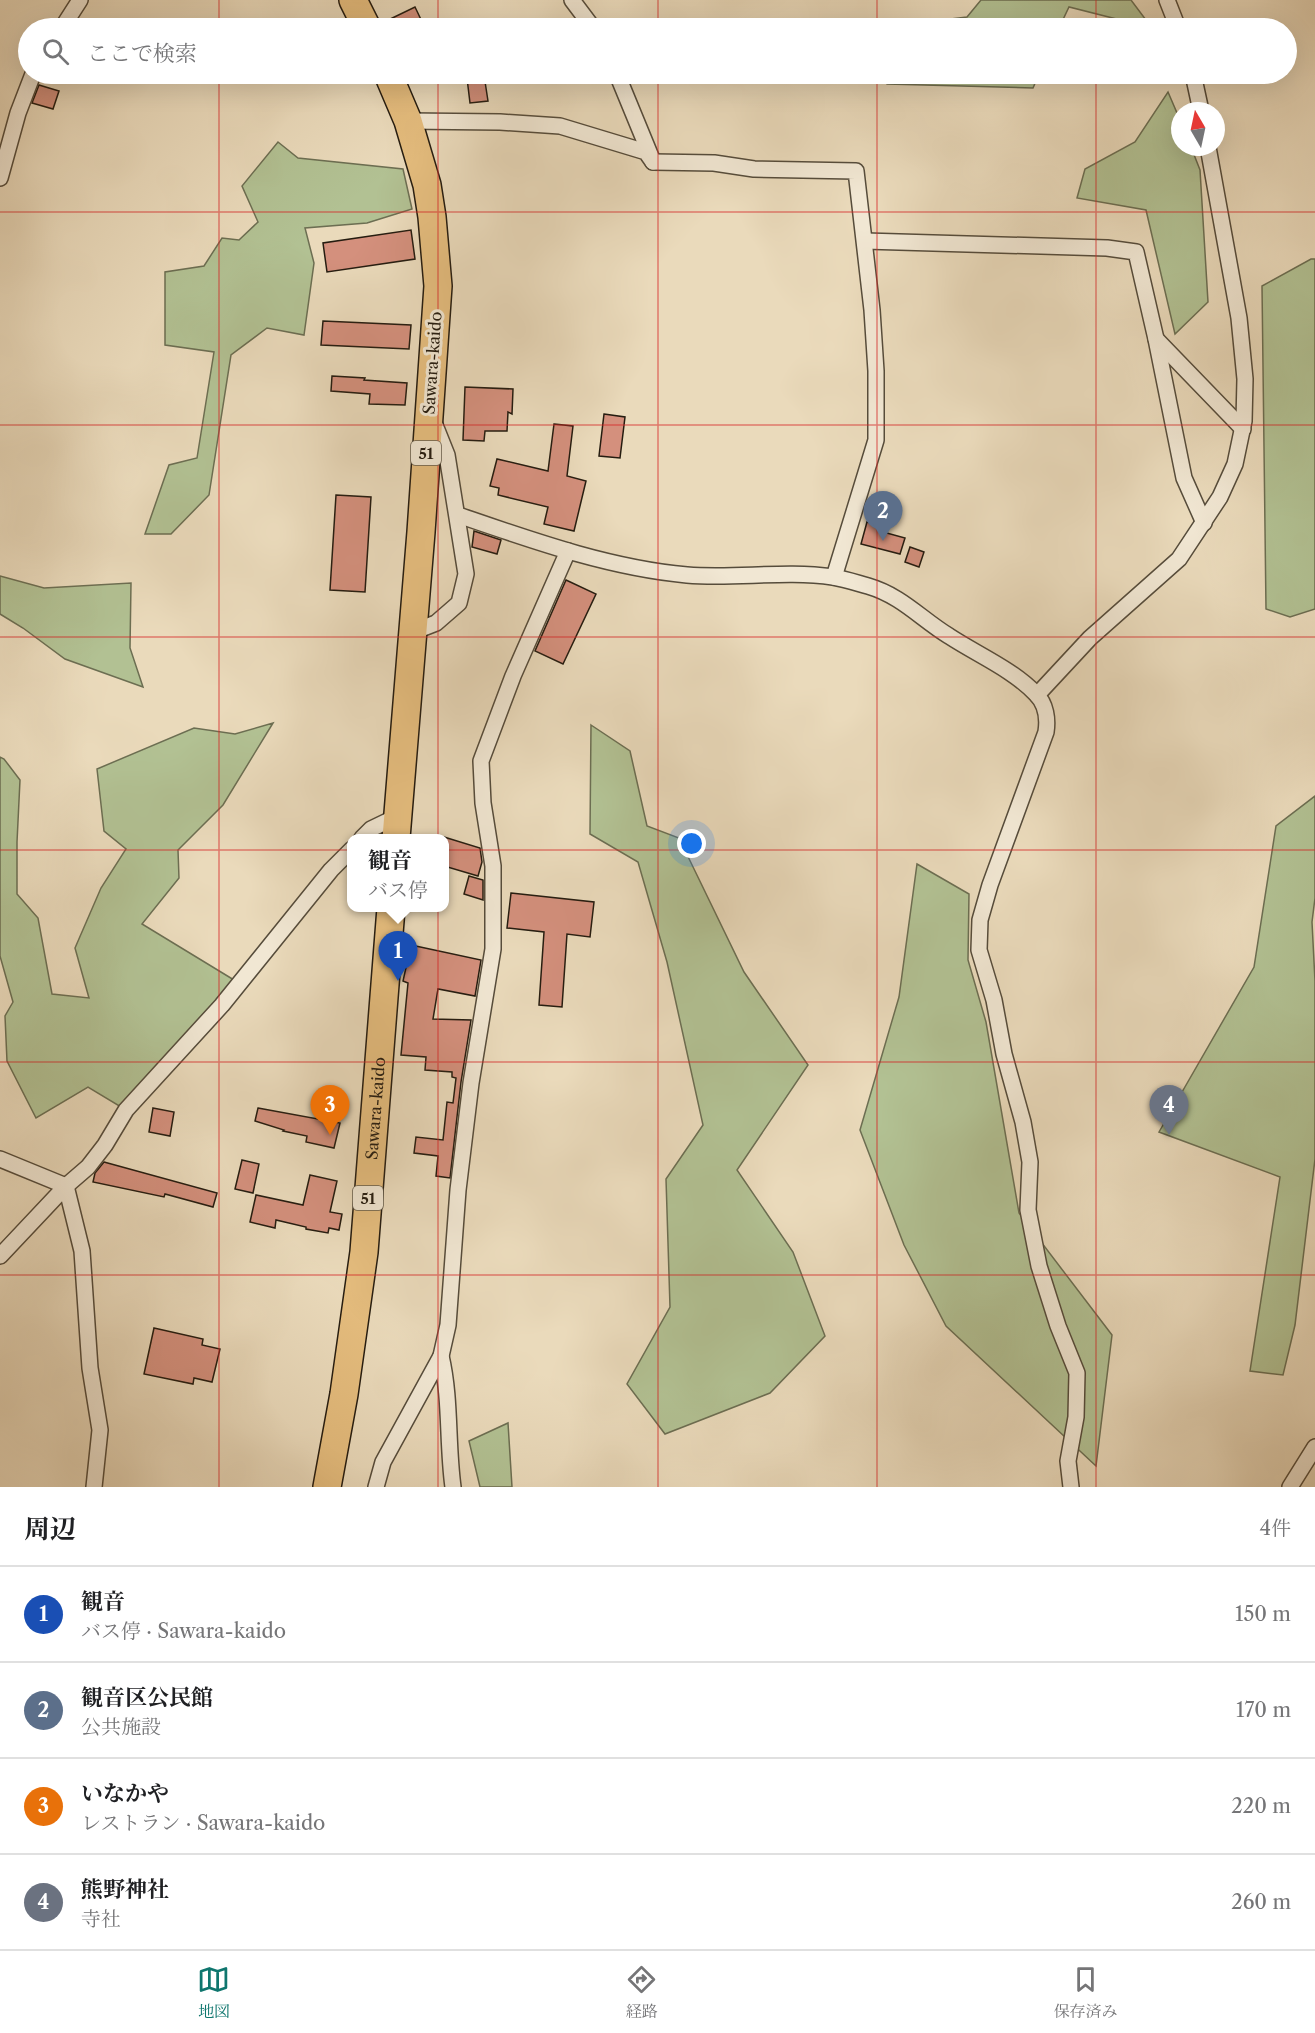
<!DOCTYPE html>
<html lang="ja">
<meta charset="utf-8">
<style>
body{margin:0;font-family:"Libre Caslon Text","Noto Serif JP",serif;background:#f2f2f2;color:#202124}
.compass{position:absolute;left:1171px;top:102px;width:54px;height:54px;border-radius:50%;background:#fff;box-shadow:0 6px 24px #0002;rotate:351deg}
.you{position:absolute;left:692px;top:844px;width:21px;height:21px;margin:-15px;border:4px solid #fff;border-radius:50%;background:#1a73e8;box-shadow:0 0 0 9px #1a73e833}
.badge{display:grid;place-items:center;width:39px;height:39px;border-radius:50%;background:#0f766e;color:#fff;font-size:20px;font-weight:700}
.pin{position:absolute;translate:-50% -50px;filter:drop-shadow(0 2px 3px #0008)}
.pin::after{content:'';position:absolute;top:32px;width:21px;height:18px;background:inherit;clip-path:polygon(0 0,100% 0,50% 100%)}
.popup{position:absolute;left:347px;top:834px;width:102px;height:78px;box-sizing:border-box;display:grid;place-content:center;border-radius:12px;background:#fff;filter:drop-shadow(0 2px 4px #0005);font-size:20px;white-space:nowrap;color:#757577}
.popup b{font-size:22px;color:#202124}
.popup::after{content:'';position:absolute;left:50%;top:100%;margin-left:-12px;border:12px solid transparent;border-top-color:#fff}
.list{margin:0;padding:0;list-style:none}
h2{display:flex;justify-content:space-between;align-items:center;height:78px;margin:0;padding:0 24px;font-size:26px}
h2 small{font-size:20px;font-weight:400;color:#757577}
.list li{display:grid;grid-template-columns:39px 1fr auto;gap:18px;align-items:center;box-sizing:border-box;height:96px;padding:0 24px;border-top:2px solid #e0e0e0}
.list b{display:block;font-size:22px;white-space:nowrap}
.list p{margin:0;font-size:20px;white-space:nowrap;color:#757577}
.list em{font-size:20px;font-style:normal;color:#757577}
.icon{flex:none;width:33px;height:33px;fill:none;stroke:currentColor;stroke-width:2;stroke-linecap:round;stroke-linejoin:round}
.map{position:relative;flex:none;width:1315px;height:1487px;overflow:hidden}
.search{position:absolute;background:#fff;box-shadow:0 6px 24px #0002;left:18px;right:18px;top:18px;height:66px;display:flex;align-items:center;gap:15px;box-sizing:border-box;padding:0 21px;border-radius:33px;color:#757577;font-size:22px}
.sheet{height:462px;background:#fff}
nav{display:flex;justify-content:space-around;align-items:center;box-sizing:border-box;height:84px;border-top:2px solid #e0e0e0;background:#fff;font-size:16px;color:#757577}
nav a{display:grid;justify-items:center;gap:3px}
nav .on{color:#0f766e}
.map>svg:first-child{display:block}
.green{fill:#b2c193;stroke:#6c6e52;stroke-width:1.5}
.building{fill:#d4907d;stroke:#251c10;stroke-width:1.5}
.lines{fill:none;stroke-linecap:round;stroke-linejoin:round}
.street-casing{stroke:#564c3b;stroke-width:18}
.highway-casing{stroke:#251c10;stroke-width:30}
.street{stroke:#f1e7d3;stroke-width:15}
.highway{stroke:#e5bd7e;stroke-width:27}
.grid{fill:none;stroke:#d62828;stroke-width:1.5;stroke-opacity:0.55}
.labels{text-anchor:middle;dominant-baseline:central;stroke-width:6;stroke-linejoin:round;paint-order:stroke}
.shield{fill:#f1e7d3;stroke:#62594a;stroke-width:1.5}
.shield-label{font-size:15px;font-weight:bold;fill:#251c10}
.street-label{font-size:16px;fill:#251c10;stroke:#f1e7d3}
</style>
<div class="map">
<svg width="1315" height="1487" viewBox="0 0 1315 1487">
<rect width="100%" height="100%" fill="#eadabb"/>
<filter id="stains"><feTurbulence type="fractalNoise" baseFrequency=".00333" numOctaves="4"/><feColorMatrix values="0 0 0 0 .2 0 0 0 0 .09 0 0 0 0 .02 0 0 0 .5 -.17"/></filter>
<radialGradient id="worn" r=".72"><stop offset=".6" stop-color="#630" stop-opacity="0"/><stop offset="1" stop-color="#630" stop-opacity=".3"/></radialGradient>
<!-- green -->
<g class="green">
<polygon points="981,0 1131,0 1152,28 1069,7 1059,28 876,28 967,17"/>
<polygon points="885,74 1039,74 1033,88 887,84"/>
<polygon points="1168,92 1180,120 1180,147 1191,147 1200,170 1208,302 1175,334 1146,210 1077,198 1085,169 1135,142"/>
<polygon points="278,142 298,158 403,169 412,209 367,223 305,228 314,263 304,335 267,328 231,355 209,495 171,534 145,534 169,465 197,458 214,352 165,345 165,272 204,266 222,238 239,240 258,222 242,186"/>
<polygon points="1311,259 1315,259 1315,609 1290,617 1266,609 1262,286"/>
<polygon points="0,576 44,588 131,583 130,648 143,687 65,659 23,628 0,614"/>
<polygon points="273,723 223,805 178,850 179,878 142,924 239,983 126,1110 88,1087 36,1118 7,1061 5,1016 13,1002 0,956 0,757 4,759 20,780 17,842 17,894 38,918 52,994 89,998 75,948 101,888 126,849 104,831 97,769 194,728 235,734"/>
<polygon points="591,725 630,751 647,826 679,838 744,972 808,1065 737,1170 793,1252 825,1336 770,1393 665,1434 627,1384 670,1307 666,1179 703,1125 667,962 638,862 590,834"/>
<polygon points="1315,796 1315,898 1312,922 1315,981 1315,1159 1295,1325 1283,1375 1250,1371 1280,1177 1159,1132 1254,967 1276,826"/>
<polygon points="917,864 969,894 968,960 986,1022 1019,1213 1112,1335 1096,1466 946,1326 904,1245 860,1130 899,997"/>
<polygon points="508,1423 512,1487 480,1487 469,1441"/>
</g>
<!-- building -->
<g class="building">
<polygon points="415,7 425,28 383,28 382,23"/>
<polygon points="484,75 488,101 470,103 467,78"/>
<polygon points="39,85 59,91 53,109 32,103"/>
<polygon points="411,230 415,259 327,272 323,243"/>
<polygon points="323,321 411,325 409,349 321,345"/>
<polygon points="332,376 365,378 364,380 407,383 405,405 369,404 370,394 331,391"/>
<polygon points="465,387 513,389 512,414 508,412 507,431 485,431 484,441 463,440"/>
<polygon points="604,414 625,417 620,458 599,456"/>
<polygon points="554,424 573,426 567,476 586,481 574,531 544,524 548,507 498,495 499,488 490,486 497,459 548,471"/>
<polygon points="336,495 371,497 365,592 330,590"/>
<polygon points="867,522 885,526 883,532 905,538 900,554 861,544"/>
<polygon points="474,531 501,540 497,554 472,547"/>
<polygon points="910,547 924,552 919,567 905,562"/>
<polygon points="566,580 596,594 563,664 535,651"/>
<polygon points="444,837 480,848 482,862 478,876 444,866"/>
<polygon points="469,876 483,880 483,900 464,894"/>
<polygon points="511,893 594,902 590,937 567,934 562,1007 539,1005 544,932 507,928"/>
<polygon points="411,945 481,960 475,996 438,989 433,1019 471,1020 461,1082 450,1178 436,1176 438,1156 414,1153 416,1137 443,1140 447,1102 453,1103 456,1078 452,1077 452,1072 425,1070 426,1057 401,1055 408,983 403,981"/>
<polygon points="153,1108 174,1112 170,1136 149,1132"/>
<polygon points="258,1108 340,1123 334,1148 306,1142 307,1136 283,1131 284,1130 255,1121"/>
<polygon points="242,1160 259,1164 253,1193 235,1189"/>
<polygon points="104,1162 217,1193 213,1207 165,1194 164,1197 93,1182 95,1173"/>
<polygon points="310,1175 337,1181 330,1212 342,1214 339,1230 329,1228 328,1233 306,1229 306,1227 276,1220 275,1228 250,1222 256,1195 303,1205"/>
<polygon points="154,1328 203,1339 202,1345 220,1349 212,1382 194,1378 193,1384 144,1374"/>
</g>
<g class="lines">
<defs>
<g id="street">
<polyline points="572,0 593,28"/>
<polyline points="1167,0 1178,28"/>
<polyline points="62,28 80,0"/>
<polyline points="617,74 652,159"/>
<polyline points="1193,74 1201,111"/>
<polyline points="408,121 500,122 560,126 646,152 653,162"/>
<polyline points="653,162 714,163 754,169 856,171 872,310 876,371 876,440 834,577"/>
<polyline points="0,178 18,113 33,74"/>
<polyline points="865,241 1107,248 1136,252 1156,339 1184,478 1204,523"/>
<polyline points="1156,339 1243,429"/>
<path d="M458,515C531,540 609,568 687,575C735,579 785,570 833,577C845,579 857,583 868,586C902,596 921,619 949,636C978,655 1012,669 1036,694C1046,704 1048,719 1046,732L990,885L980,920L979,950L994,1000L1004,1054L1023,1122L1030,1162L1028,1210L1039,1266L1058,1326L1077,1373L1076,1417L1068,1461L1071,1487"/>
<polyline points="413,632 436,623 459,603 466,574 447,455 433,420"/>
<polyline points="1037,695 1090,638 1179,559 1220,497 1235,464 1244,421 1245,379 1239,318 1208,147"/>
<polyline points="362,838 371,829 398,816"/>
<polyline points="0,1159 66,1186"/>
<polyline points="66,1186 82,1251 90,1368 100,1430 94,1487"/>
<polyline points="0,1256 66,1186 88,1167 105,1145 126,1110 222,1005 331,870 352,849"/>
<path d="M441,1356C451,1399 447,1443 453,1487"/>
<polyline points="376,1487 383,1462 441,1356 448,1325 458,1190 471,1083 493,949 493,866 483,803 481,761 513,676 568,551"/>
<polyline points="1290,1487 1315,1447"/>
</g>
<g id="highway">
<polyline points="353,0 367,28"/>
<polyline points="388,74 408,121 427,185 432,217 438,286 421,532 396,838"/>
<path id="s1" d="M327,1487L344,1394L364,1252L391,908"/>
</g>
</defs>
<!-- street casing -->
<use href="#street" class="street-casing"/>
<!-- highway casing -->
<use href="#highway" class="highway-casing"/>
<!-- street -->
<use href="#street" class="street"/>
<!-- highway -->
<use href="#highway" class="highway"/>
</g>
<!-- grid -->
<path class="grid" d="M219,0V28M438,0V28M658,0V28M877,0V28M1096,0V28M219,74V1487M438,74V1487M658,74V1487M877,74V1487M1096,74V1487M0,212H1315M0,425H1315M0,637H1315M0,850H1315M0,1062H1315M0,1275H1315"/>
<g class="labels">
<!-- shield labels -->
<g class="shield">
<rect x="411" y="441" width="30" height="24" rx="4.5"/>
<rect x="353" y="1186" width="30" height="24" rx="4.5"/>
</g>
<g class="shield-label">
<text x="426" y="453">51</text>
<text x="368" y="1198">51</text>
</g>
<!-- street labels -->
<g class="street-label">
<text transform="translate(432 363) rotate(-86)">Sawara-kaido</text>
<text stroke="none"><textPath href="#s1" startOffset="382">Sawara-kaido</textPath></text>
</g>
</g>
<rect width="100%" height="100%" filter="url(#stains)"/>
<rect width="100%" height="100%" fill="url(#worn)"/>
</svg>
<svg class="compass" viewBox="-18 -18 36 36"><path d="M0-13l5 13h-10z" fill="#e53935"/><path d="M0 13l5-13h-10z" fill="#757577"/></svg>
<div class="you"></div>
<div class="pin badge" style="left:398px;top:981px;background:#1a4fb4">1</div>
<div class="popup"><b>観音</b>バス停</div>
<div class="pin badge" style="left:883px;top:541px;background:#5c6f8a">2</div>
<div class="pin badge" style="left:330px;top:1135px;background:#e8710a">3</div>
<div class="pin badge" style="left:1169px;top:1135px;background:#6b7280">4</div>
<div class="search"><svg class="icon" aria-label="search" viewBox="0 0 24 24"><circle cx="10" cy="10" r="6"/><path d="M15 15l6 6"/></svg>ここで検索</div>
</div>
<section class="sheet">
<h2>周辺<small>4件</small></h2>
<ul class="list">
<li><span class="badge" style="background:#1a4fb4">1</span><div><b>観音</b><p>バス停 · Sawara-kaido</p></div><em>150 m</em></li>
<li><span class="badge" style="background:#5c6f8a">2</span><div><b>観音区公民館</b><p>公共施設</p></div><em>170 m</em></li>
<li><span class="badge" style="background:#e8710a">3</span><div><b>いなかや</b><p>レストラン · Sawara-kaido</p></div><em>220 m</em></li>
<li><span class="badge" style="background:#6b7280">4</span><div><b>熊野神社</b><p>寺社</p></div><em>260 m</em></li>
</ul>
</section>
<nav>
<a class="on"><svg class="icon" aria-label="map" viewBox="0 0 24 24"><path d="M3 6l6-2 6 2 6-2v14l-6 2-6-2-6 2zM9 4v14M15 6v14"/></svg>地図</a>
<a><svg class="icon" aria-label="directions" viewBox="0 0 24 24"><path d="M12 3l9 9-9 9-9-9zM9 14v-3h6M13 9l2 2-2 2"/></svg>経路</a>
<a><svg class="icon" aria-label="saved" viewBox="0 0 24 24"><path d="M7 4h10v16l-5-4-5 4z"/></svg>保存済み</a>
</nav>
